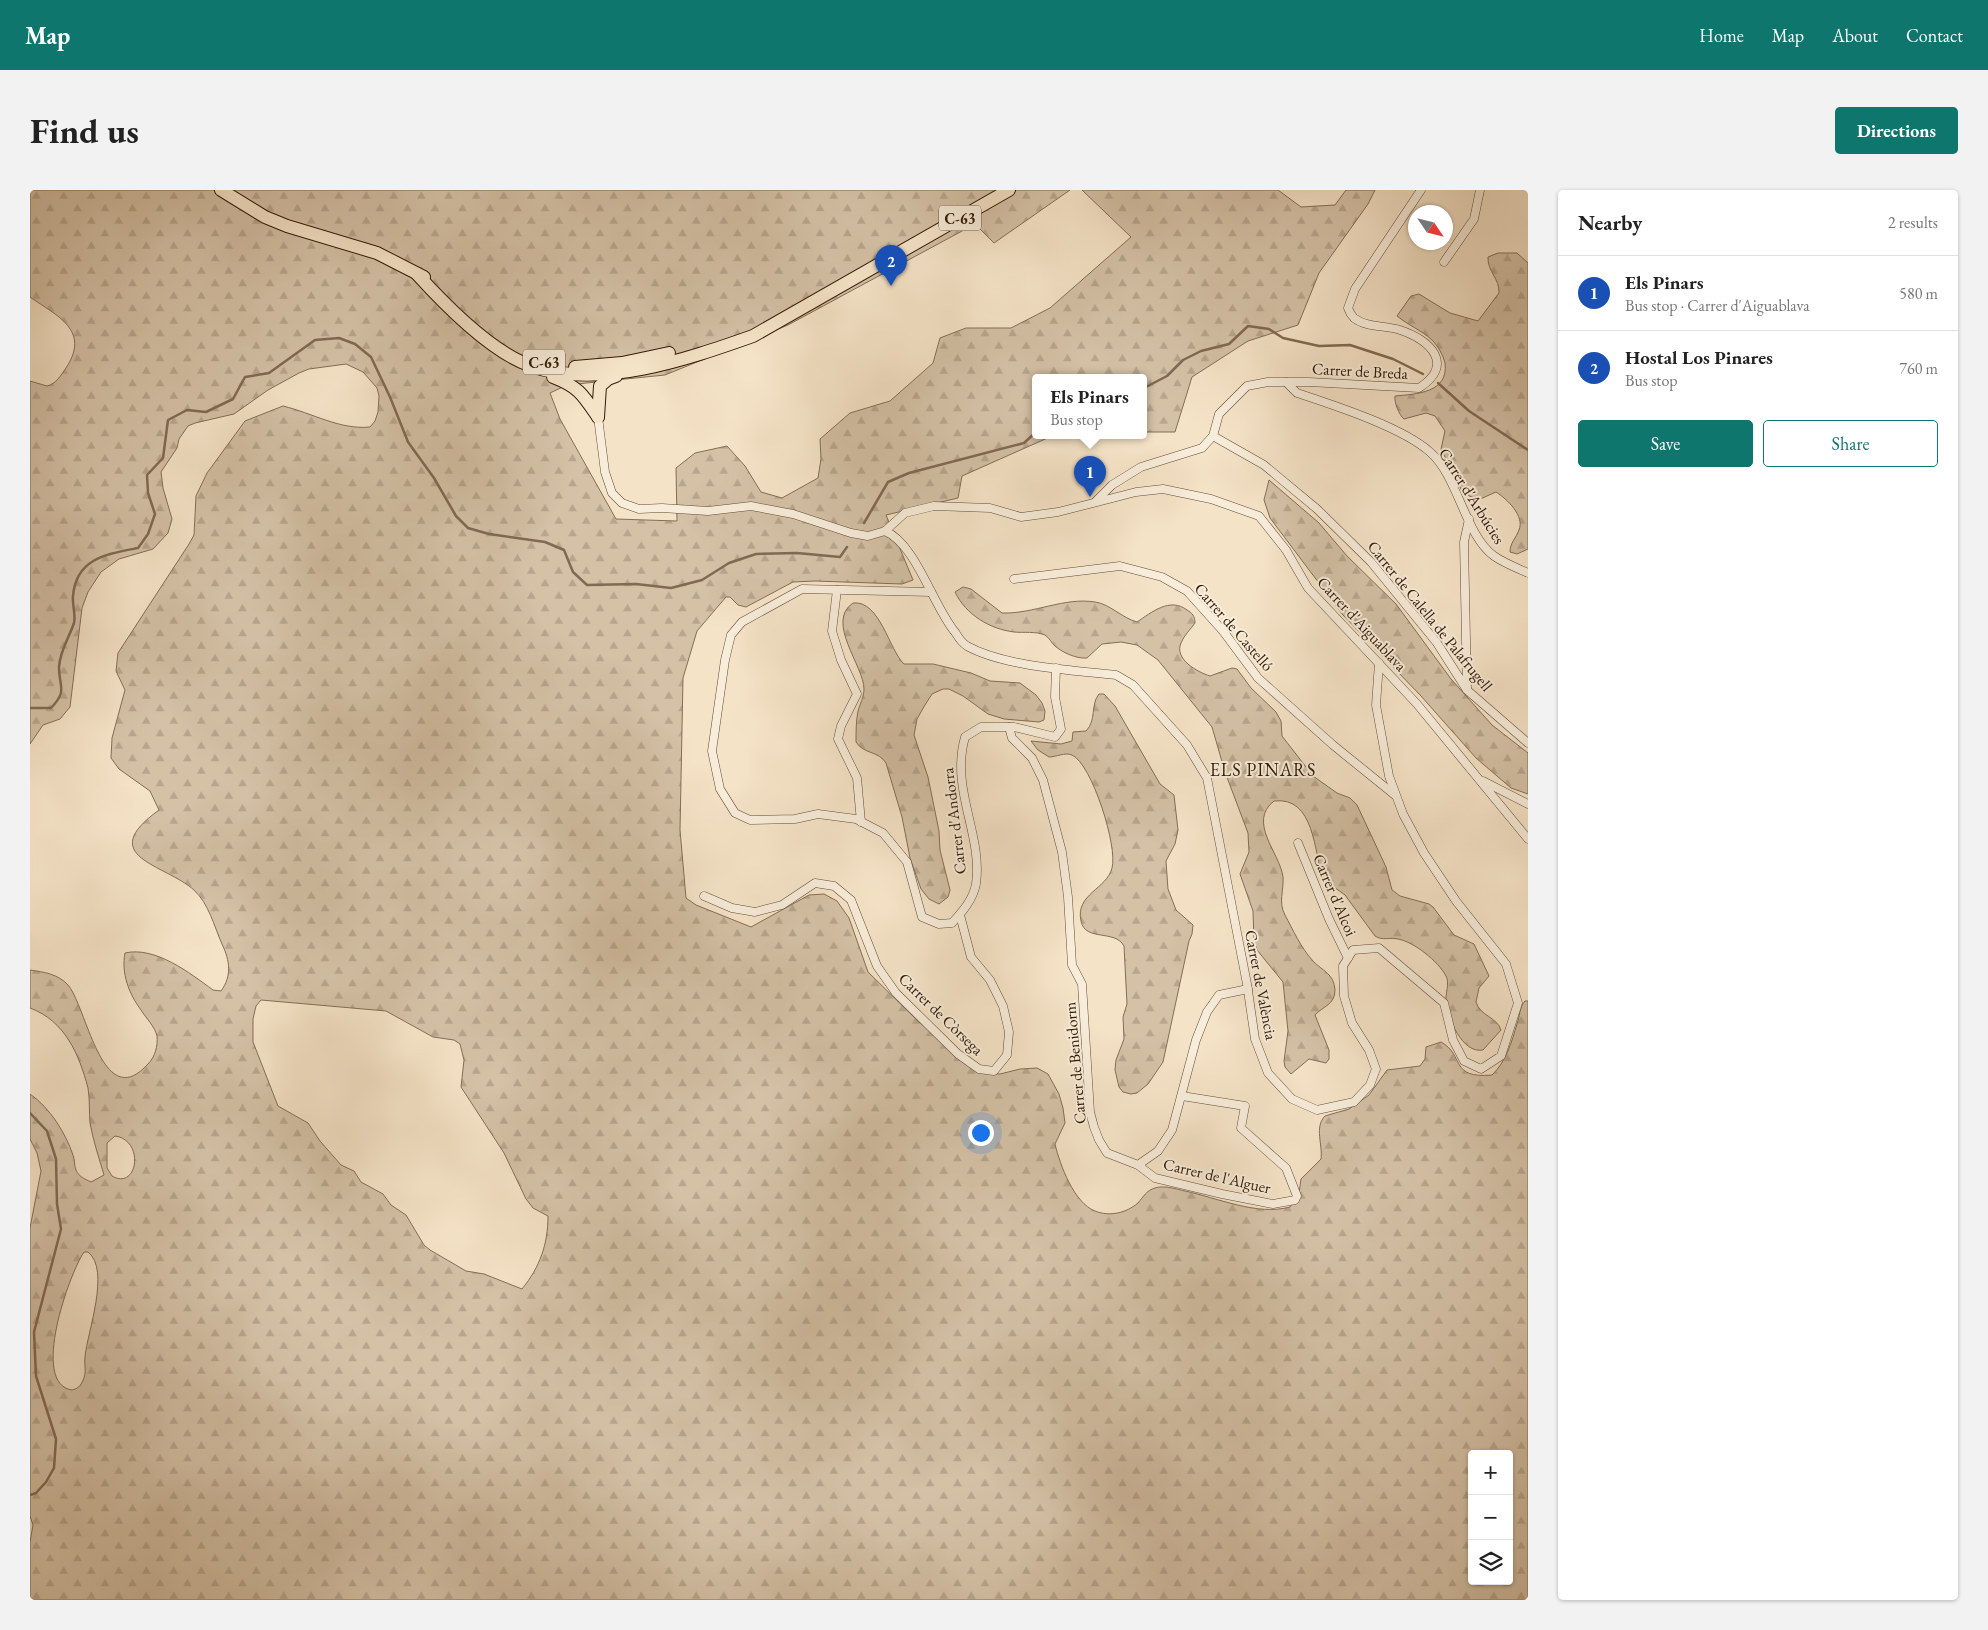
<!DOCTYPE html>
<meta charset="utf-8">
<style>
body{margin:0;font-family:"EB Garamond",serif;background:#f2f2f2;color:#222}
.controls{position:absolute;right:15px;bottom:15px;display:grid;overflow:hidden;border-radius:5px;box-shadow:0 1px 4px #0004}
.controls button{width:45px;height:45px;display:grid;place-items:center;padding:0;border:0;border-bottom:1px solid #e0e0e0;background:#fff;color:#222;font:25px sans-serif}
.compass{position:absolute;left:1378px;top:15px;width:45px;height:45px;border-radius:50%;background:#fff;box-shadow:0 1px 4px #0004;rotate:125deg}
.you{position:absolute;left:950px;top:942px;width:18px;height:18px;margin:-12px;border:4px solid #fff;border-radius:50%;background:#1a73e8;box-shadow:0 0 0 8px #1a73e833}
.badge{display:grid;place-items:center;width:32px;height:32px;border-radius:50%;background:#0f766e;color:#fff;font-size:16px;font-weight:700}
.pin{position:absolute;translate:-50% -41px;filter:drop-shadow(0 1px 2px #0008)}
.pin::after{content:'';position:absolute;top:26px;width:18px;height:15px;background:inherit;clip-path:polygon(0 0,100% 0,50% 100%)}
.popup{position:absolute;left:1002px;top:184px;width:115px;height:65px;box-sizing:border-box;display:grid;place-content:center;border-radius:5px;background:#fff;filter:drop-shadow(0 1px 4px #0005);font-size:16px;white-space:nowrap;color:#767676}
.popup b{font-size:19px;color:#222}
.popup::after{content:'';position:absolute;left:50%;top:100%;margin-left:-10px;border:10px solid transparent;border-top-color:#fff}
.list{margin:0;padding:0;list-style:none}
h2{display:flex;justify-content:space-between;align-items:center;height:65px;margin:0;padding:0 20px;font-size:21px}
h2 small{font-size:16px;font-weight:400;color:#767676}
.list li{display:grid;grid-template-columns:32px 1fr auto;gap:15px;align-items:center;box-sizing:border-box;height:75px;padding:0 20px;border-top:1px solid #e0e0e0}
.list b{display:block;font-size:19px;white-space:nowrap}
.list p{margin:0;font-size:16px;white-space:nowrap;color:#767676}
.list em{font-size:16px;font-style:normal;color:#767676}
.actions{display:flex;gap:10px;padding:15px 20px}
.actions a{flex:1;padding:11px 0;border:1px solid #0f766e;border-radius:5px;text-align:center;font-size:18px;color:#0f766e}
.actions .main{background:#0f766e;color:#fff}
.icon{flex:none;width:28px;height:28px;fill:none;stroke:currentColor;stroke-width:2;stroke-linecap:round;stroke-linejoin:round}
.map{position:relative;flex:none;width:1498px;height:1410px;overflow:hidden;border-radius:5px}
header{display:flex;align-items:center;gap:30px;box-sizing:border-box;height:70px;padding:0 25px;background:#0f766e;color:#fff}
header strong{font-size:24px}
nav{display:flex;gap:28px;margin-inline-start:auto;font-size:18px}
.intro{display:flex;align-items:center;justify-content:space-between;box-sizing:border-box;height:120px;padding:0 30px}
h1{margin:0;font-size:35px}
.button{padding:12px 22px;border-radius:5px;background:#0f766e;color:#fff;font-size:18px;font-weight:700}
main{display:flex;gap:30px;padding:0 30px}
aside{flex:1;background:#fff;border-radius:5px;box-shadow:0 1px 4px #0004}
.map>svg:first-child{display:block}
.forest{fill:url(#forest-firs);stroke:#846e56;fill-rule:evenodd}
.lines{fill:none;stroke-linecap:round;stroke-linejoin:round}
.stream{stroke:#806a52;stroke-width:2.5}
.minor-casing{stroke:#644c36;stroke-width:9}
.primary-casing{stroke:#341a06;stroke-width:14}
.minor{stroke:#f8eddb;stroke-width:8}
.primary{stroke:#f5e3c7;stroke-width:12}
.labels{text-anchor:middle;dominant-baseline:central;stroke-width:4;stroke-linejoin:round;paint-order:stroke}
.shield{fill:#f8eddb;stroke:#6f5946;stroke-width:1}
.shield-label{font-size:15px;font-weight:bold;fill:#341a06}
.street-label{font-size:16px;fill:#341a06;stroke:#f8eddb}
.neighbourhood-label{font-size:18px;letter-spacing:1px;fill:#341a06;stroke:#f8eddb}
</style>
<header>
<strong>Map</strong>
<nav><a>Home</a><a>Map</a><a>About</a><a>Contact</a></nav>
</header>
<div class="intro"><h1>Find us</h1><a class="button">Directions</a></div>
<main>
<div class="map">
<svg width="1498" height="1410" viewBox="0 0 1498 1410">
<defs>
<pattern id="forest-firs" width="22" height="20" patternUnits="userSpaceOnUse" patternTransform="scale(1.25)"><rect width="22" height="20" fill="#d4c1a6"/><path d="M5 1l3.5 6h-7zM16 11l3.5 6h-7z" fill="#b7a58d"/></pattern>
</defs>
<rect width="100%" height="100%" fill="#f5e3c7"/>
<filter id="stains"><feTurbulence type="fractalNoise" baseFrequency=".004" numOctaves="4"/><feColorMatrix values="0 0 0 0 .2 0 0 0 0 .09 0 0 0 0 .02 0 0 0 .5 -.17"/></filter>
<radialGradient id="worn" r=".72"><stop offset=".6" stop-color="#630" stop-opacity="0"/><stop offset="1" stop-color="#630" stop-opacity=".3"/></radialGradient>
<!-- forest -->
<g class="forest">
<path d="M0,0H1040L964,53L945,34L758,135L635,185L537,195L520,203L530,229L586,329L647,331L646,278L665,263L697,256L715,276L731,302L752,308L788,288L791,269L790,249L820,223L860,211L903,173L910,148L936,138H981L1020,118L1101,47L1052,0H1248L1271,17L1305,15L1316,0H1345L1338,14L1289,83L1268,135L1218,151L1162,187L1145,242H1114V188H1006V246H1022L932,286L928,308L856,325L883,390L872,394L785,391L763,392L716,417L708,415L700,407H696L667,441L653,488L650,640L656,708L666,715L721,737L779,705L794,704L807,711L819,728L838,782L889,832L951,883L970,884L990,879L1007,878L1018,884L1029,904L1033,918L1035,933L1025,954C1030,975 1044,1013 1065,1021C1080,1027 1096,1023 1108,1013C1113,1007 1117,1000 1125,998C1134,995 1146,999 1155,1001C1188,1008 1227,1026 1260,1017L1269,1003L1271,989L1291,969C1293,955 1284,937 1295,926L1319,919L1339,905L1357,880L1390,876L1395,869L1396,857L1411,852C1435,865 1419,889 1462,885C1476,872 1482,851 1487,834C1490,826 1489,818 1495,811H1498V1410H0V1352L3,1335L0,1326V1038L11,981L7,963L0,949V904C20,918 35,942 43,965C45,970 44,976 46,980C49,987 55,989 61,992L74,985C69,968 63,950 60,933C59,922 60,910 58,898C49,864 35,831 0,818V780C14,782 28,784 38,795C57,817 72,925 118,874C125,867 128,856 127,846C125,837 116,828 111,820C99,804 91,783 95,763C125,756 160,783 183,800L191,801C202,786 200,771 192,754C184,736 179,714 164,700C135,674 64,667 129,620L120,601L89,579L81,568L82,548L95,500L86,481L88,463L159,354L164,345L166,306L177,283L215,231L253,216C282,223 310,240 340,237L345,231L348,222L349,206L347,198L333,182L316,174L279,179L269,183L238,200L204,224L165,233L158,236L149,249L147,258L131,282L133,298L142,329L138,343L123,359L89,369L71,382L58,402L52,418L40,517L30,529L13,535L0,554V191L17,196C26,194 31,185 36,178C61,140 27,126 0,107ZM231,810L356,821L403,847L424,850L430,854L434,870L431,897L474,963L496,1009L503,1018L518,1026C518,1054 510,1077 492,1099L454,1084L436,1081L400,1060L394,1055L376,1025L361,1015L353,1004L331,992L324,981L311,975L290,951L278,933L248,916L223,852V829L226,816ZM85,946C115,950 108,1001 82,986L77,978V953ZM54,1062H58C81,1080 57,1143 55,1167C54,1175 57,1183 53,1190C51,1196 47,1199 42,1200C0,1194 39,1084 54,1062ZM1442,1264H1479V1391H1442Z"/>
<path d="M1468,63H1487L1498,73V359L1487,364L1480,362C1480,353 1486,348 1489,340C1495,326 1477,309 1466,302L1448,310L1433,303L1411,259L1415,241L1405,226L1396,223L1374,229C1369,225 1364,212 1365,206C1386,204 1419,203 1415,173C1413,165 1408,156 1402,150C1391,140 1378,135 1367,126L1381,106L1389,104L1420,123L1448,131L1469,103C1470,89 1457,81 1458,67Z"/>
<polygon points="1239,290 1289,333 1317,366 1366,414 1421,489 1462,535 1498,563 1498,604 1481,598 1446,568 1391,506 1313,425 1240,328 1234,310"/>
<path d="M933,397L941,399L972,423C1004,424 1034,407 1065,412C1080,414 1092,428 1107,432C1122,422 1140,407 1157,420C1162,423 1165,426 1165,433C1161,439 1154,445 1151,453C1144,469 1167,482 1180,486L1202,478L1207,479L1221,498L1246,522L1251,531L1252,546L1283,586L1307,603L1320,608L1327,615L1356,677L1362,700L1370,706L1399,714L1403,717L1424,745L1444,754L1459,786L1449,798L1446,812C1450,826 1467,827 1471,840L1453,860C1432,864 1418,828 1416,812C1415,804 1420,793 1416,786C1408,771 1384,752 1368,749C1360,747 1353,751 1345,746L1315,705L1293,689C1284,663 1285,606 1244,611C1217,632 1250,663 1253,687C1254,701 1248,712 1255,725C1263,740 1271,758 1283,771C1292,781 1304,783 1305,800C1305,815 1293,816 1285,825L1299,860V869L1296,873L1279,869L1261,884L1255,877L1254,871L1258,841L1253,792L1227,760L1224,751L1223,721L1210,684L1219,662L1218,643L1195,582L1182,537L1128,470L1107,455L1091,452L1072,454L1057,468C1047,469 1033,463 1025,456C1021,453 1020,448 1015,445C1005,441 994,443 984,442C960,439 936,425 925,402Z"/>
<path d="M823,413C850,410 859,460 874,474H903L941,483L960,491L990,493L1006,505L1012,513L1015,521L1014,530L1009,532L974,529L958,524L933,506L919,499H913L902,504L895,515L887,529L884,545L898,587L909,641L910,660L920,700L918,707L909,714L899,709L891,699L880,668L872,627L856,573C849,561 833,564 826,552C826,542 826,531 828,521C830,514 834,507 834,499C834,476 795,432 823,413Z"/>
<path d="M1069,504H1074L1085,516L1130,594L1144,605L1148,640L1145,654L1136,671L1138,699L1146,720L1163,735L1162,744L1159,751L1133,872L1118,894L1107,903L1101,904L1093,902L1089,897L1085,880L1086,870L1094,849L1093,827L1097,814L1094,756C1085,739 1055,752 1051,731C1045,704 1077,699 1082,678C1088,657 1062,574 1042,565C1035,562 1026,567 1019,567L1008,560L1001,551L1031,554L1042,551L1043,542L1056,541C1067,530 1060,515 1069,504Z"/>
</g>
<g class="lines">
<!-- stream -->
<g class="stream">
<polyline points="1408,193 1439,221 1498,260"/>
<polyline points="1114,198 1137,186 1153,170 1171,161 1199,154 1218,136 1239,139 1253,148 1289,156 1320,155 1363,169 1393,184"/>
<polyline points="834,333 858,292 879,283 994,253 1006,242"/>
<path d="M0,518H21C38,500 29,498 29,477C30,460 39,448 44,433C46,425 42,414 43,406C46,368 77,364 108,358L118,344L125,324L118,303L117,285L133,268L138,230L157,220L176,222L203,209L215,187L239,183L285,150L309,148L325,154L341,167L360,207L378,252L404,288L426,326L438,338L459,344L515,352L534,360L543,382L557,395L606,394L641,398L672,390L699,373L726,364L767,363L810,367L817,357"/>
<polyline points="0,923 17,941 26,969 27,1014 31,1039 4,1142 6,1186 26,1249 24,1278 16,1292 6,1303 0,1305"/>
</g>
<defs>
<g id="minor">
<polyline points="1414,72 1444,29 1450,0"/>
<path d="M1256,192L1267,203C1303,215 1372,237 1400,262C1428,286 1435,345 1464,366C1474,373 1487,378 1498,383"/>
<polyline points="568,227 575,282 582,303 592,313 609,319 632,318 678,321 721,316 763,324 821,343 838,346 855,341 875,323 904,316 960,318 991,327 1028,322 1106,302 1133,299 1181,309 1229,326 1256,360 1278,398 1387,514 1498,649"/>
<polyline points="1183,246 1234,275 1287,319 1341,372 1407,453 1437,500 1498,553"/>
<path d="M1065,312L1082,295L1111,277L1172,258L1183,246L1189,224L1217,196L1238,192H1279L1389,198C1425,175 1401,150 1370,140C1355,135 1337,138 1324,128C1322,126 1319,121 1318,118L1325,99L1391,0"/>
<path d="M855,341C886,354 903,416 925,442C928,447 932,453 937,456C975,477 1043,480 1086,485L1103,495L1157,555L1177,588L1217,794L1225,849L1238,883L1262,909L1287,920L1324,912L1340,895L1346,879L1339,860L1322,833L1314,806L1313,776L1323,760L1349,758L1414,813L1423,850L1434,871L1451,879L1471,866L1488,813L1476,774L1426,711L1394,663L1373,624L1359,586L1346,515L1349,473"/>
<polyline points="984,389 1090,376 1132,387 1157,401 1193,441 1228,488 1303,555 1366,606"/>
<polyline points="807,400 802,441 811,470 827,504 811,536 808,549 827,588 831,632"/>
<path d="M901,402L772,399L712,432L701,445L695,470L682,561L690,599L705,623L720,630L765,629L788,624L826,629L853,643L877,672L892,727L909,734L922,733C932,722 943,710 946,694C953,644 920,600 935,547L951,537H984L1025,547L1031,539L1025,507L1026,478"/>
<polyline points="1437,499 1434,352 1439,329"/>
<polyline points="979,537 982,548 1002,568 1013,590 1032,662 1038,707 1042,775 1052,794 1060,922 1064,937 1069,950 1077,963 1108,975 1128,961 1142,940 1166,850 1177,822 1189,805 1218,799"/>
<polyline points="1453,591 1498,614"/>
<polyline points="1268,653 1299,729 1318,768"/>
<polyline points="674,706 702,718 725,722 752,715 785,693 804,696 821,710 847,776 866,803 928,864 949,879 964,881 977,865 979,842 973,816 960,790 941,767 930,725"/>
<polyline points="1108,975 1125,988 1192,1004 1243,1014 1265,1010 1267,1006 1256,978 1211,938 1215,916 1152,906"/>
</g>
<g id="primary">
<polyline points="191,0 235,27 257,36 347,63 394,87"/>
<path d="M387,84C416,116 461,162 501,176C569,200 658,169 723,146L979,0"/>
<polyline points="545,177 592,173 639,163"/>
<path d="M523,187C549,197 553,205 568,227"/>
<polyline points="568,227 570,196 578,189 586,186"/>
</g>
</defs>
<!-- minor casing -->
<use href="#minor" class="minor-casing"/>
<!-- primary casing -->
<use href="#primary" class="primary-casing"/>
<!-- minor -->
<use href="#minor" class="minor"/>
<!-- primary -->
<use href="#primary" class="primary"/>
</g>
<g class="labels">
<!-- shield labels -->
<g class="shield">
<rect x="909" y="15.5" width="42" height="25" rx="4"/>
<rect x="493" y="159.5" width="42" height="25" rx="4"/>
</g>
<g class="shield-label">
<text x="930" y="28">C-63</text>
<text x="514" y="172">C-63</text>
</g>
<!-- street labels -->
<g class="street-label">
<text transform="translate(1330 181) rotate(3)">Carrer de Breda</text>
<text transform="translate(1442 306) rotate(58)">Carrer d'Arbúcies</text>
<text transform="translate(1400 426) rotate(51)">Carrer de Calella de Palafrugell</text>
<text transform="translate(1332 434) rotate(47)">Carrer d'Aiguablava</text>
<text transform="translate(1204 437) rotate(49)">Carrer de Castelló</text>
<text transform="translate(924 631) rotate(-97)">Carrer d'Andorra</text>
<text transform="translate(1305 705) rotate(67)">Carrer d'Alcoi</text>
<text transform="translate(1231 795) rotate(79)">Carrer de València</text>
<text transform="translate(911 824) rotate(44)">Carrer de Còrsega</text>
<text transform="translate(1045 873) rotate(-95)">Carrer de Benidorm</text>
<text transform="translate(1187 986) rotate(13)">Carrer de l'Alguer</text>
</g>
<!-- neighbourhood labels -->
<g class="neighbourhood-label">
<text x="1233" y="579">ELS PINARS</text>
</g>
</g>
<rect width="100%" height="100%" filter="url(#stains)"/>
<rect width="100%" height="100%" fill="url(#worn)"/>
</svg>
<div class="controls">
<button>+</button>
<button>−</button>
<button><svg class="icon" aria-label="layers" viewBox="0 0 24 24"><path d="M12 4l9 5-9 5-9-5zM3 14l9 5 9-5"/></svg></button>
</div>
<svg class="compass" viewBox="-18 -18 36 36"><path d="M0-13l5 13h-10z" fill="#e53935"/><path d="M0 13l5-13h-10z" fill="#767676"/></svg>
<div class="you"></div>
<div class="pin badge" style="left:1060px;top:307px;background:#1a4fb4">1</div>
<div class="popup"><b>Els Pinars</b>Bus stop</div>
<div class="pin badge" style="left:861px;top:96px;background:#1a4fb4">2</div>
</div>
<aside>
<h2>Nearby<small>2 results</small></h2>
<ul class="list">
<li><span class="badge" style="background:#1a4fb4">1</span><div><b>Els Pinars</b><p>Bus stop · Carrer d'Aiguablava</p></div><em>580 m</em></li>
<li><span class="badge" style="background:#1a4fb4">2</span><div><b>Hostal Los Pinares</b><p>Bus stop</p></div><em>760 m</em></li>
</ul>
<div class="actions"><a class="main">Save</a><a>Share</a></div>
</aside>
</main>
